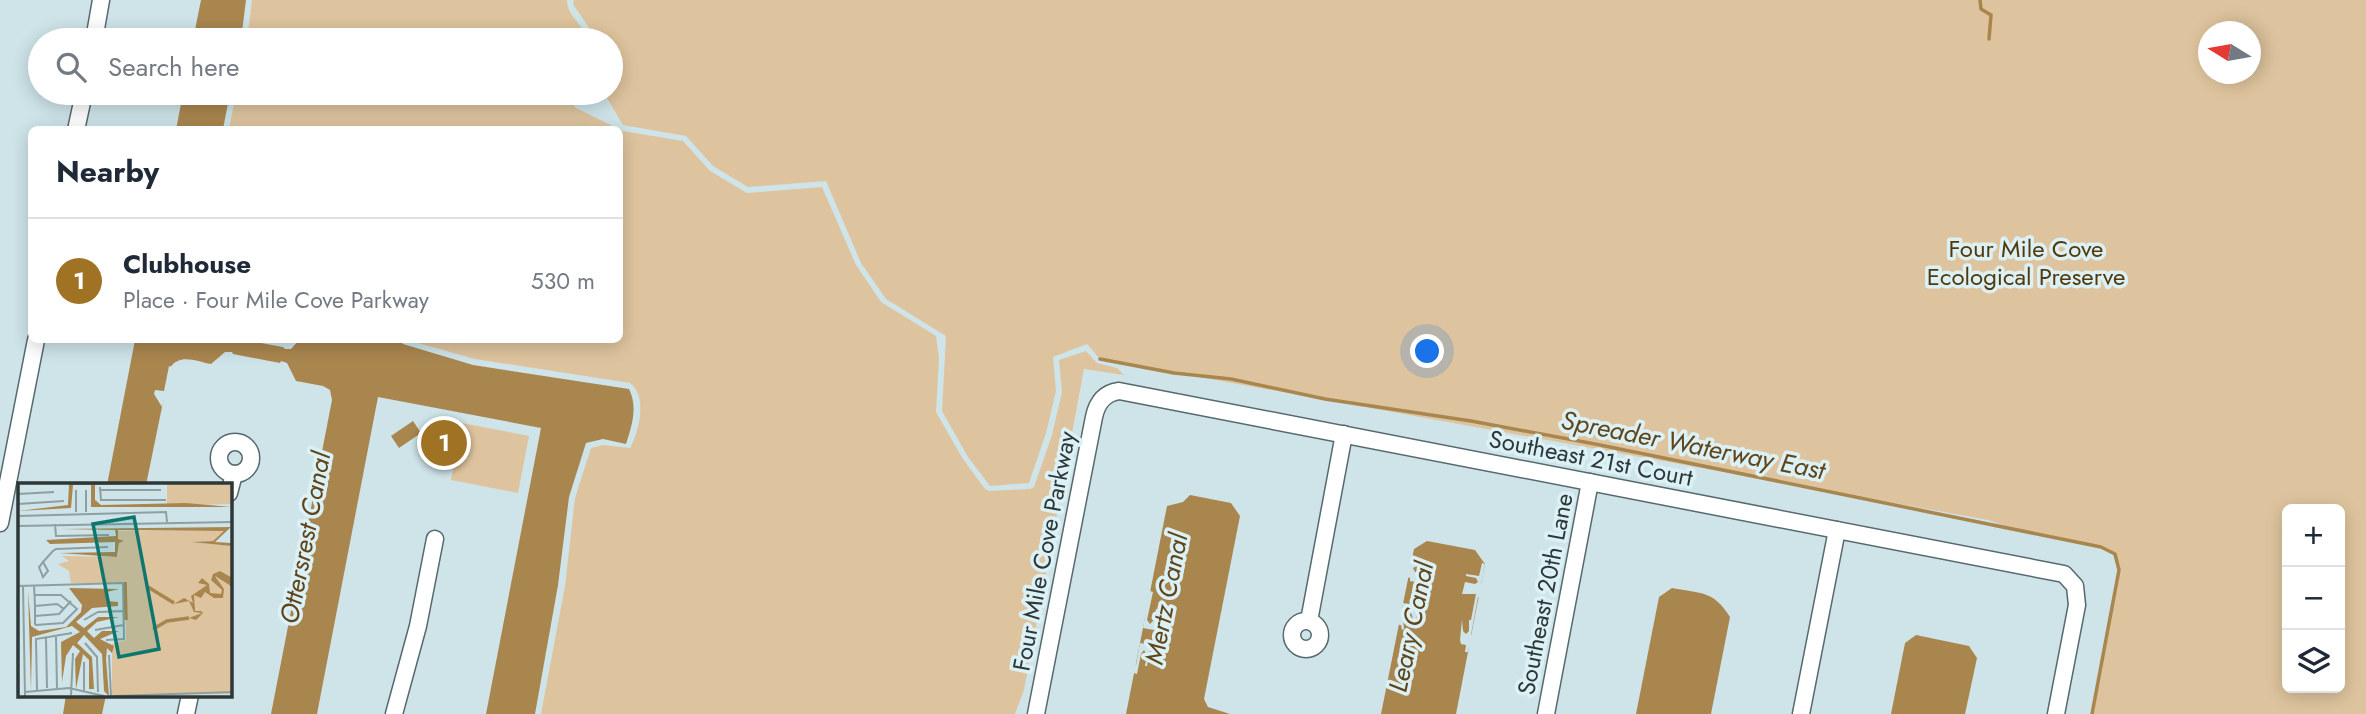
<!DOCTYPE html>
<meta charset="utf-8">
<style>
body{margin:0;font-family:Jost,sans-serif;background:#f6f6f7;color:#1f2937}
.controls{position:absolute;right:21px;bottom:21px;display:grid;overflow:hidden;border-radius:10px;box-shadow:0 4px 18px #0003}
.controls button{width:63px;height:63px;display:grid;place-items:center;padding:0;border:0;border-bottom:2px solid #e0e1e3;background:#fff;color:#1f2937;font:35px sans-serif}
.compass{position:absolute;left:2198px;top:21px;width:63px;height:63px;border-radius:50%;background:#fff;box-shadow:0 4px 18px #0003;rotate:281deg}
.you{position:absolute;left:1428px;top:352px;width:24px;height:24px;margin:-18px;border:5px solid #fff;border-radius:50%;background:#1a73e8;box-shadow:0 0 0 10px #1a73e833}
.badge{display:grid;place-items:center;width:46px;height:46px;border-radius:50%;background:#a07224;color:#fff;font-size:23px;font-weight:700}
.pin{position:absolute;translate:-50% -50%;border:4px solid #fff;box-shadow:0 2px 7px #0006}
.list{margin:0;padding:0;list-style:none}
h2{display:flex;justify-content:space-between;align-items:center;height:91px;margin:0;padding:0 28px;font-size:30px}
h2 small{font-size:23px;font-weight:400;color:#747a83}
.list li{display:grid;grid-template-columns:46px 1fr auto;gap:21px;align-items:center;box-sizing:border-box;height:126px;padding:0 28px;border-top:2px solid #e0e1e3}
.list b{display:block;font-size:26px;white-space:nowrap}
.list p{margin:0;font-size:23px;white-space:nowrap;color:#747a83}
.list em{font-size:23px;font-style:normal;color:#747a83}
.icon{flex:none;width:38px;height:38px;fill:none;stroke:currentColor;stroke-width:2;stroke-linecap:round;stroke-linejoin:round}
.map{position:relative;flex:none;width:2366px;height:714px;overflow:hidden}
.search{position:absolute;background:#fff;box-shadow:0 4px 18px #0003;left:28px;top:28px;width:595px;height:77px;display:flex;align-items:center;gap:18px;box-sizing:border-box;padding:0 24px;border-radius:38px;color:#747a83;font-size:26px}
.panel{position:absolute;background:#fff;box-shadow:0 4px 18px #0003;left:28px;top:126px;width:595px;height:217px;border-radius:10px}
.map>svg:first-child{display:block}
.green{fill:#dec49e;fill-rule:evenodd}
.water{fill:#aa864f}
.pier{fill:#cee4e9}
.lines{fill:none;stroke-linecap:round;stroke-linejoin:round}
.stream{stroke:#aa864f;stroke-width:3.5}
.minor-casing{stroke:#56696d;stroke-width:19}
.minor{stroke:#fff;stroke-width:16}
.labels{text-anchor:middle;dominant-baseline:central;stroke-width:7;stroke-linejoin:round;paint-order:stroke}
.park-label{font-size:24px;fill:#52380a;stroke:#dbf1f6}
.street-label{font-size:24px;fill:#2e3738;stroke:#dbf1f6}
.water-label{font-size:26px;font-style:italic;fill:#60451a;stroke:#dbf1f6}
.inset-river{fill:none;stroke:#aa864f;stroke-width:3.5}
.inset-road{fill:none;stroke:#8e9fa2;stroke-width:2}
.view{fill:#0f766e;fill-opacity:0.15;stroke:#0f766e;stroke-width:3.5}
.inset-edge{fill:none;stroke:#2e3738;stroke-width:3.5}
</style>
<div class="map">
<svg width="2366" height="714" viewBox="0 0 2366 714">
<rect width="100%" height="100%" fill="#cee4e9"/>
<!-- green -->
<g class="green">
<path d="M252,0H567C567,17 585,25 587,40H247Z"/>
<path d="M574,0H2366V714H2092L2119,570L2115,554L2101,547L2022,532L1988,520L1100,359L1087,344L1053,357L1056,391L1046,433L1029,483L990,486L968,457L942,411L946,336L886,299L861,263L826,181L748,187L713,166L686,136L623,125L604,93H611V40H594C591,27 580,16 573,4ZM2208,32H2250V74H2208ZM2287,509H2340V688H2287Z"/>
<path d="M236,93H575L574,107L623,131L683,141L710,171L747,193L822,187L856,265L881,302L936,336L939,358L936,412L963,459L985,489L989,491L1030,489L1034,487L1052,435L1062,392L1059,360L1086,351L1097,363L1117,368L1124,375L1084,369L1024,690L1015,714H541L565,586L575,498L591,448L603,445L630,448C639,431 648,397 630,383L475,359L407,340H620V130L229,129Z"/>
<polygon points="462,423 529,436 518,493 451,480"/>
</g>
<!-- water -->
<g class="water">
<polygon points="201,0 246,0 241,40 193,40"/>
<polygon points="183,93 230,93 223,129 176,130"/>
<path d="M135,340H244L283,347L285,349H291L299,340H400L403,344L473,365L629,389C638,407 632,425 626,444L603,439L586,443L569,497L558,585L535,714H486L541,428L378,397L317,714H271L332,400L330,390L323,386L296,381L287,363L281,361L280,363L233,354L232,352H225L211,364C196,361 179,353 170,368L146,485H107Z"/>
<polygon points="413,421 421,433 399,448 391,436"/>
<polygon points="1190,495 1231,503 1240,516 1204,699 1208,707 1230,714 1126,714 1167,506 1183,502"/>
<polygon points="1427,541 1475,550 1485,564 1456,714 1381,714 1414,549"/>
<path d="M1672,588C1702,594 1713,590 1730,617L1711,714H1636L1659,597Z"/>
<polygon points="1916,635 1969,646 1977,658 1965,714 1891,714 1905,643"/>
<polygon points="66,695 106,695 102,714 63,714"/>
</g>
<!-- pier -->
<g class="pier">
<polygon points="169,366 172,367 162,407 154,394 155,390 164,391"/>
<polygon points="1412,557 1414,557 1413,563 1427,565 1427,568 1417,566 1413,568 1415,572 1425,574 1421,583 1410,581 1410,578 1405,576 1407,565 1410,566"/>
<polygon points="1482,563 1485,564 1481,585 1484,587 1482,597 1478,597 1471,635 1475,636 1472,648 1469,647 1468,652 1465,652 1466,645 1461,644 1460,640 1462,620 1463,631 1466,634 1469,631 1469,620 1471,620 1476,594 1462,594 1465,582 1475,584 1478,582 1476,578 1466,576 1466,574 1479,576"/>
<polygon points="1150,591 1153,592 1147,620 1150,624 1153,621 1156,609 1158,609 1154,630 1143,628 1146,610 1143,609"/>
<polygon points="1403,603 1419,606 1414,628 1412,615 1408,610 1404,610 1403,618 1404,629 1402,630 1401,625 1395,624 1398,610 1402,611"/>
<polygon points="1140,643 1151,645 1147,666 1145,666 1147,655 1144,650 1141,654 1137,674 1131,672 1132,664 1136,665"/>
</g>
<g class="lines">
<!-- stream -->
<g class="stream">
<polyline points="1980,0 1981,9 1991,15 1989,39"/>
<polyline points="1100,359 1174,373 1231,379 1325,399 1471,421 1595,444 2101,547 2115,554 2119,570 2092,714"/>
</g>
<defs>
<g id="minor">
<polyline points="94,40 101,0"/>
<polyline points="76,130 84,93"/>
<circle cx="235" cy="458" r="16"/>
<polyline points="229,493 234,474"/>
<polyline points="0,523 36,340"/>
<circle cx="1306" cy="635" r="14"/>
<polyline points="1309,621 1344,434"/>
<polyline points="186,714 190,695"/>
<polyline points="394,714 418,626 435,539"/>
<path d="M1036,714L1094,417C1097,403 1104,393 1119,391L2064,574L2075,586L2077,605L2056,714"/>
<polyline points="1546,714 1590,482"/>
<polyline points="1801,714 1837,530"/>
</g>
</defs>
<!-- minor casing -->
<use href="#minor" class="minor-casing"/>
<!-- minor -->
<use href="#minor" class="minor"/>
</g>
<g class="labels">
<!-- park labels -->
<g class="park-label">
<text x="2026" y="248">Four Mile Cove<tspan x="2026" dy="28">Ecological Preserve</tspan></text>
</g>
<!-- street labels -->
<g class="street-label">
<text transform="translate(1591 458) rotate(11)">Southeast 21st Court</text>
<text transform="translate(1044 551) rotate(-79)">Four Mile Cove Parkway</text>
<text transform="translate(1545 594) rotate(-79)">Southeast 20th Lane</text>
</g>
<!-- water labels -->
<g class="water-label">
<text transform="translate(1693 445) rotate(11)">Spreader Waterway East</text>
<text transform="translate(305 538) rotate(-79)">Ottersrest Canal</text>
<text transform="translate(1166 599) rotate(-79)">Mertz Canal</text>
<text transform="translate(1411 627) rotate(-78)">Leary Canal</text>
</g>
</g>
<!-- overview -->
<g transform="translate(18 483)">
<rect width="214" height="214" fill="#cee4e9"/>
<path d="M149,1H213V21L149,23ZM100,48H207L195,58L173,59L213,63V94L202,88L193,94L199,98L200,92L213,98V211L94,213V161L108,157L107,101L53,100L51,88L40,81L51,78L44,73L100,74L101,60L106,58L100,56Z" fill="#dec49e"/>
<path d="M51,1H126L77,2V17L83,22L168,20L213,24H73V2H55L53,25L0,28L50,22ZM213,44L197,59L213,60V63L173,59L195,58L206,48L100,47V56L106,58L101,60L99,74L41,70L97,69V59L32,61L28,57L98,53L97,47L42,46ZM202,88L213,94V103L197,93L206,106L205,115H196L187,109L183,115L176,112L177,128H183L185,130L178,137L171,135L184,130L176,129L171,118L156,121L166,115L175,120L173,113L189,102L180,100L184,95L191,101L192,110L203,111L204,107L193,97L195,91ZM51,105L101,106L89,109V118L100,119V123L74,125L58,139L66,145L80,134H101L79,139L69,148L76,155L84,148H101L82,156L96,163L94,170L89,165L88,176L91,213L86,208L84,171L66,152L59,160L74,174L76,206H71V177L65,171L58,206L57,176L62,168L55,162L48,173L44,199L43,159L62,149L54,143L14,154L13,208L10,108L13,143L21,148L48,144L63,129L64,122Z" fill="#aa864f"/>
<path class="inset-river" d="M107,99L108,137M130,104L156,120M135,146L149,138L171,135"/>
<path class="inset-road" d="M82,4L83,17H148M58,7V29M68,7V29M82,7H143M0,11L36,9M0,21L46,18M0,33L148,29L149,39M37,41L38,53L91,52M0,43L214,39M25,79L30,88L25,94L21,84L22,83L25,79L34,69L35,68L38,66L90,64M16,102L17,123V141L18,142L45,140L59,126L43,112H17M0,103L105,100L106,156L88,157M5,103L7,213M17,123L39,121L46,126M17,133L41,131L53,118M66,137L80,129L106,128M77,147L106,142M38,154L39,205M28,155L29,205M67,160L79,174L80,209M91,172L93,213M66,179V208M19,208L18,156L54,150M7,209L51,205L86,213M53,212L55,170M97,213L214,209"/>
<path class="view" d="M116,34L141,166L101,174L75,41Z"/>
<rect width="214" height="214" class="inset-edge"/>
</g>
</svg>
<div class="controls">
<button>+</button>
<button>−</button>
<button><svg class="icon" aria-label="layers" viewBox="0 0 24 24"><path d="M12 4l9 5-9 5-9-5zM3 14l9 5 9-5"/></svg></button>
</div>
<svg class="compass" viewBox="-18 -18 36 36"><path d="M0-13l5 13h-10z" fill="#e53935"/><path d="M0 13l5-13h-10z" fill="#747a83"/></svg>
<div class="you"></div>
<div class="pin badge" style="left:444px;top:443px">1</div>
<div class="search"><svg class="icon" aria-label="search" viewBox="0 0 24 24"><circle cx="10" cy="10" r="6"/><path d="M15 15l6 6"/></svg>Search here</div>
<section class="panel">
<h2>Nearby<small></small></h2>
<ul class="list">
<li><span class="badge">1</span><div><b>Clubhouse</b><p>Place · Four Mile Cove Parkway</p></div><em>530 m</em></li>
</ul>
</section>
</div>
